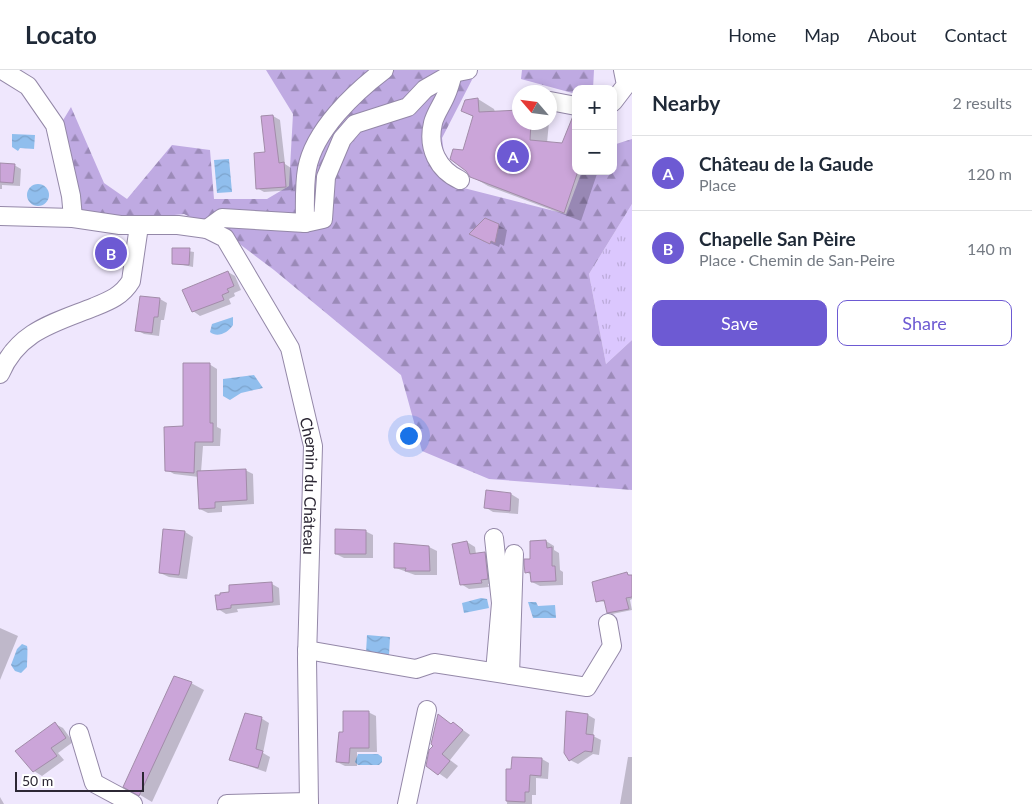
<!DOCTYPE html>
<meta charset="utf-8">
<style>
body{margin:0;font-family:Lato,sans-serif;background:#f2f2f3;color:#1f2937}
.controls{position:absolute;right:15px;top:15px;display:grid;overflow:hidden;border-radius:10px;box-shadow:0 2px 8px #0003}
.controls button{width:45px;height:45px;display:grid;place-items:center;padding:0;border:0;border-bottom:1px solid #e0e1e3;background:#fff;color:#1f2937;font:25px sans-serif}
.compass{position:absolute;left:512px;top:15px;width:45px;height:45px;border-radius:50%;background:#fff;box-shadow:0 2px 8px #0003;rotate:298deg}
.scale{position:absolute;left:15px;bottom:12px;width:129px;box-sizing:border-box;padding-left:5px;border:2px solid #2c2734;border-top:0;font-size:14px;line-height:18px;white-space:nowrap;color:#2c2734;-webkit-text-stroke:4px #fff;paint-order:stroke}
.you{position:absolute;left:408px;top:365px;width:18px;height:18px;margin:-12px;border:4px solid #fff;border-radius:50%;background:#1a73e8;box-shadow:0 0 0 8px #1a73e833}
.badge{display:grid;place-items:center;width:32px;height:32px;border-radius:50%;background:#6d5ad3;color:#fff;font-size:16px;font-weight:700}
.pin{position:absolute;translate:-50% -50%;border:2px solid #fff;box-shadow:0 1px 5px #0006}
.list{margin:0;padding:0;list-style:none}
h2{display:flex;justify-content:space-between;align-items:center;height:65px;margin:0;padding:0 20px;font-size:21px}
h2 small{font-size:16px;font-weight:400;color:#747a83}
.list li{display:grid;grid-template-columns:32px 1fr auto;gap:15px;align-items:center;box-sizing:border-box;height:75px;padding:0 20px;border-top:1px solid #e0e1e3}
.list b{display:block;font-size:19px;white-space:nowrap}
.list p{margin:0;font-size:16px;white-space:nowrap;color:#747a83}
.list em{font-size:16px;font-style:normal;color:#747a83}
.actions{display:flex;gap:10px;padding:15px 20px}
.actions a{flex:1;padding:11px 0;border:1px solid #6d5ad3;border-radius:10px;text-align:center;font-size:18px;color:#6d5ad3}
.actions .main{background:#6d5ad3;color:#fff}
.map{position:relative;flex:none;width:632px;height:734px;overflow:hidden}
header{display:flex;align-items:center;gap:30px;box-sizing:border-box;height:70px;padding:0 25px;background:#fff;border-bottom:1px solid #e0e1e3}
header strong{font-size:24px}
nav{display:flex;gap:28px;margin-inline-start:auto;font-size:18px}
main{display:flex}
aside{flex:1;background:#fff}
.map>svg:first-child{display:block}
.grass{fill:url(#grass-tufts)}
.forest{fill:url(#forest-firs)}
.water{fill:url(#water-waves)}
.shadow{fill:#0003}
.building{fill:#cba5d9;stroke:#a28ca9}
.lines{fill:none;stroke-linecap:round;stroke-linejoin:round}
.minor-casing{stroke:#9488a8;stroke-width:20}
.minor{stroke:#fff;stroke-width:18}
.labels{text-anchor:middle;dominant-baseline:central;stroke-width:4;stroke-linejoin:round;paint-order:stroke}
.street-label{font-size:16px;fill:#2c2734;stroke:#fff}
</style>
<header>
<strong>Locato</strong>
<nav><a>Home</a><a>Map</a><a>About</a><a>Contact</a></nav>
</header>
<main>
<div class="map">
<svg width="632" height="734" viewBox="0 0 632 734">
<defs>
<pattern id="grass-tufts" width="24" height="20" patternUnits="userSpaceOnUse" patternTransform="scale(1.25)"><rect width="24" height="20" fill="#dbc7fe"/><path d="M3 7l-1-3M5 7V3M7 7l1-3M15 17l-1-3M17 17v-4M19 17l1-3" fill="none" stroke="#bcabda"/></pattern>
<pattern id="forest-firs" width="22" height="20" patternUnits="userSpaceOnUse" patternTransform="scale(1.25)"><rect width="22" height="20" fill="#bfaae2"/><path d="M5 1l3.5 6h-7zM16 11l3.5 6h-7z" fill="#9b8ab8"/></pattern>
<pattern id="water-waves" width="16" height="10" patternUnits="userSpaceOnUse" patternTransform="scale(1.25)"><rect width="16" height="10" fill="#90beed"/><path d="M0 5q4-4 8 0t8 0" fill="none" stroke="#7ca3cc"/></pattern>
</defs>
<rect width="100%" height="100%" fill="#efe7fd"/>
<!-- grass -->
<polygon class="grass" points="632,134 632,270 606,294 589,204"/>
<!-- forest -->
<g class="forest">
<polygon points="266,0 477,0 442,68 448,114 566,144 582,101 613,101 613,75 632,69 632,134 589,204 606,294 632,270 632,420 489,409 422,381 401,305 274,200 229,166 184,144 126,150 75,142 59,57 71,37 104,113 127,129 172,75 210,80 214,129 267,129 289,116 293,44"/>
<polygon points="522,0 594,0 593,19 576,19 576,24 521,9"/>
</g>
<!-- water -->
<g class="water">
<polygon points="12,64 35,65 34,79 20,78 18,81 12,77"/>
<polygon points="229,89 232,122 217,123 214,90"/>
<circle cx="38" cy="125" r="11"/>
<path d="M233,247V255C228,263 217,268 210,262L212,254Z"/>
<polygon points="254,305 263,318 241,323 230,330 223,326 223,309"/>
<polygon points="481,528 487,529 489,538 464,543 462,533"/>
<polygon points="528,532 536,532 538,536 555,535 556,548 533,548"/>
<polygon points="367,565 390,567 389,585 366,583"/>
<path d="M22,574L27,576C28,579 27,592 27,597L21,603L15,601L11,595L17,579Z"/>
<polygon points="358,684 378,684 382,687 382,692 379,695 358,695 355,692"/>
</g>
<!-- shadow -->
<g class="shadow">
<polygon points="478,29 494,39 495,42 520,52 549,52 547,73 576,101 598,101 581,151 488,116 471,106 463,82 474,47 463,41"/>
<polygon points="273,46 280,50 285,94 291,98 293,120 264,122 257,118"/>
<polygon points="0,94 14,95 21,99 20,116 2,115 2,119 0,119"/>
<polygon points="498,155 507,160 504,176 500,174 499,177 479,168"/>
<polygon points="114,173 124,181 120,196 106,191"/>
<polygon points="174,179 194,182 193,197 173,193"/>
<polygon points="228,202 235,206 241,220 234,223 235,226 229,229 231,234 200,246 193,241"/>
<polygon points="160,229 167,233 164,250 161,250 159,266 144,264 137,260"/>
<polygon points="209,294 217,299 217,357 221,359 220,376 203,376 201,402 245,400 253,404 254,434 222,436 222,442 208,443 200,439 199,407 174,404 167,400"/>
<polygon points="511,424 519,429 518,444 493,442 485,437"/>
<polygon points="164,460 185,462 193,467 187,509 169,507 160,503"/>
<polygon points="365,461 373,465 373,488 344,488 336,484"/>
<polygon points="546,471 554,476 554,480 559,483 560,500 563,502 563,515 540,516 532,512 532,505 526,502 531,490"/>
<polygon points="467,472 475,477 476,484 485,483 492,488 495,513 488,514 489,517 469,519 461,514"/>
<polygon points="429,477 437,481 437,505 415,505 396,498"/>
<polygon points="627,504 632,506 632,529 630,530 632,540 612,544 608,542 606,532 597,531"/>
<polygon points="272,514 279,518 280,535 237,539 238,542 226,544 218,539"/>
<polygon points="0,558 18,566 0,610"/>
<polygon points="191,613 204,620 152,732 125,716"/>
<polygon points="368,642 376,646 377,682 357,682 357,696 345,696 337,692 344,663"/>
<polygon points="588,645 595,649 593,666 601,670 599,685 593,684 578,694 570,690"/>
<polygon points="261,648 269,653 263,683 270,687 266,702 231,690"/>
<polygon points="453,653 470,665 450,690 458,696 447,709 427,695 434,676"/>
<polygon points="55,654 63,658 73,672 58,683 64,690 42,706 34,701 17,681"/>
<polygon points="628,687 632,687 632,734 616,734 620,734"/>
<polygon points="542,689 549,693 548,709 536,708 536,725 532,725 532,734 507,734 508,700"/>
<polygon points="0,727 4,734 0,734"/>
</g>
<!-- building -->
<g class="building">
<polygon points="478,28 479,42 520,40 520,52 531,52 530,70 562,73 573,46 576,46 576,101 578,101 564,143 470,107 466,101 450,89 453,79 463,80 473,46 461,41 465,30"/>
<polygon points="273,45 279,93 284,92 286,117 256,119 254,83 265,82 261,46"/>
<polygon points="0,93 15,94 13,113 0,112"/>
<polygon points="485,148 499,154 495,173 491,171 490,174 469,164"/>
<polygon points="114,172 120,178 116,195 101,189 107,173"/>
<polygon points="172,178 190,178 189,195 172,194"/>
<polygon points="228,201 234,216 227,219 229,222 222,225 224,230 192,242 182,220"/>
<polygon points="140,226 160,228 158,247 154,247 152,263 135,261"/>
<polygon points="183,293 210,293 210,353 213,353 213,372 195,372 194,403 165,401 164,357 183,356"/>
<polygon points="246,399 247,430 215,432 215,438 199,439 197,401"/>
<polygon points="486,420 511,423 510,441 484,438"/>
<polygon points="163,459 185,461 179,505 159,503"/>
<polygon points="335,459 366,460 366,484 335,484"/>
<polygon points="546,470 547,478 552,477 552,496 555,496 556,511 531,512 530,502 525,503 524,494 524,489 530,489 530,471"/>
<polygon points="467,471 470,484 485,482 488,509 481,510 482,513 460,515 452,474"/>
<polygon points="394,473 429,476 430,501 405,501 406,498 394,498"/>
<polygon points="627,502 628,505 632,505 632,527 626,528 629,539 607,543 604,530 596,532 592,512"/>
<polygon points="272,512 273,532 231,535 231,538 217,540 215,525 220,525 220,523 229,522 229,515"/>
<polygon points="174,606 192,612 139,726 123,717"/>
<polygon points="343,641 369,641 369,678 350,678 349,693 336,692 339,662 343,662"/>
<polygon points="566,641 588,644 586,664 594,665 592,682 585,681 569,691 564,683"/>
<polygon points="245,643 262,647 256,679 263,681 258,698 229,690"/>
<polygon points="438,644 451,654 453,652 463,660 442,684 450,691 438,705 426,696 429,680 433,676 431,674"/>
<polygon points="55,652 66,668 51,678 57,686 33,702 15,681"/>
<polygon points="512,687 542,688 541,706 530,705 529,722 525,722 525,732 506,731 506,699 511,699"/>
</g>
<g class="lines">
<defs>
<g id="minor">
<polyline points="2,0 28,16 55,55 71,126 73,148"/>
<path d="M453,3C451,11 449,18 446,25C442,35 435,44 433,53C427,78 438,100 460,110"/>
<polyline points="550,31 576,36"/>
<polyline points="613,32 626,15 623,0"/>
<path id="s1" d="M0,146L73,148L120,155H178L207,159L225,168L290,278L313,376L307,588L309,734"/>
<polyline points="305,153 323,149 326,107 342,69 355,54 408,37 425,19 453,3 468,0"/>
<path d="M207,159L222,148L305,153C305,135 304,116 307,99C314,60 355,22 384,0"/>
<path d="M0,304C18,261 54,253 94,237C109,231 122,226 131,211L139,156"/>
<polyline points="494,468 501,533 495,602"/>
<polyline points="307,580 416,599 434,593 587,617 612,576 608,553"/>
<polyline points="510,605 514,484"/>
<polyline points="79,663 94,713 133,734"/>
<polyline points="227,734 309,732"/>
<polyline points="407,734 427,640"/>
</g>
</defs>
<!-- minor casing -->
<use href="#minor" class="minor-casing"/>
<!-- minor -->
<use href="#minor" class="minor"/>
</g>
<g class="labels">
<!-- street labels -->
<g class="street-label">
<text stroke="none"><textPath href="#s1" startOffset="496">Chemin du Château</textPath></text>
</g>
</g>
</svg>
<div class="controls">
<button>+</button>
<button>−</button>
</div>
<svg class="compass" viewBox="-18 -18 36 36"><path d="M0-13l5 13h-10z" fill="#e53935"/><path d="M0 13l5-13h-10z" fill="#747a83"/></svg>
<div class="scale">50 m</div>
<div class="you"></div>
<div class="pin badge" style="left:513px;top:86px">A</div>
<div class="pin badge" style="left:111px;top:183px">B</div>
</div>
<aside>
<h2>Nearby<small>2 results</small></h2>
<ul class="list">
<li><span class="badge">A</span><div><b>Château de la Gaude</b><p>Place</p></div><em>120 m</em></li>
<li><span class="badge">B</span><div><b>Chapelle San Pèire</b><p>Place · Chemin de San-Peire</p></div><em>140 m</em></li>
</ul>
<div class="actions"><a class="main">Save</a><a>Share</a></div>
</aside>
</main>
